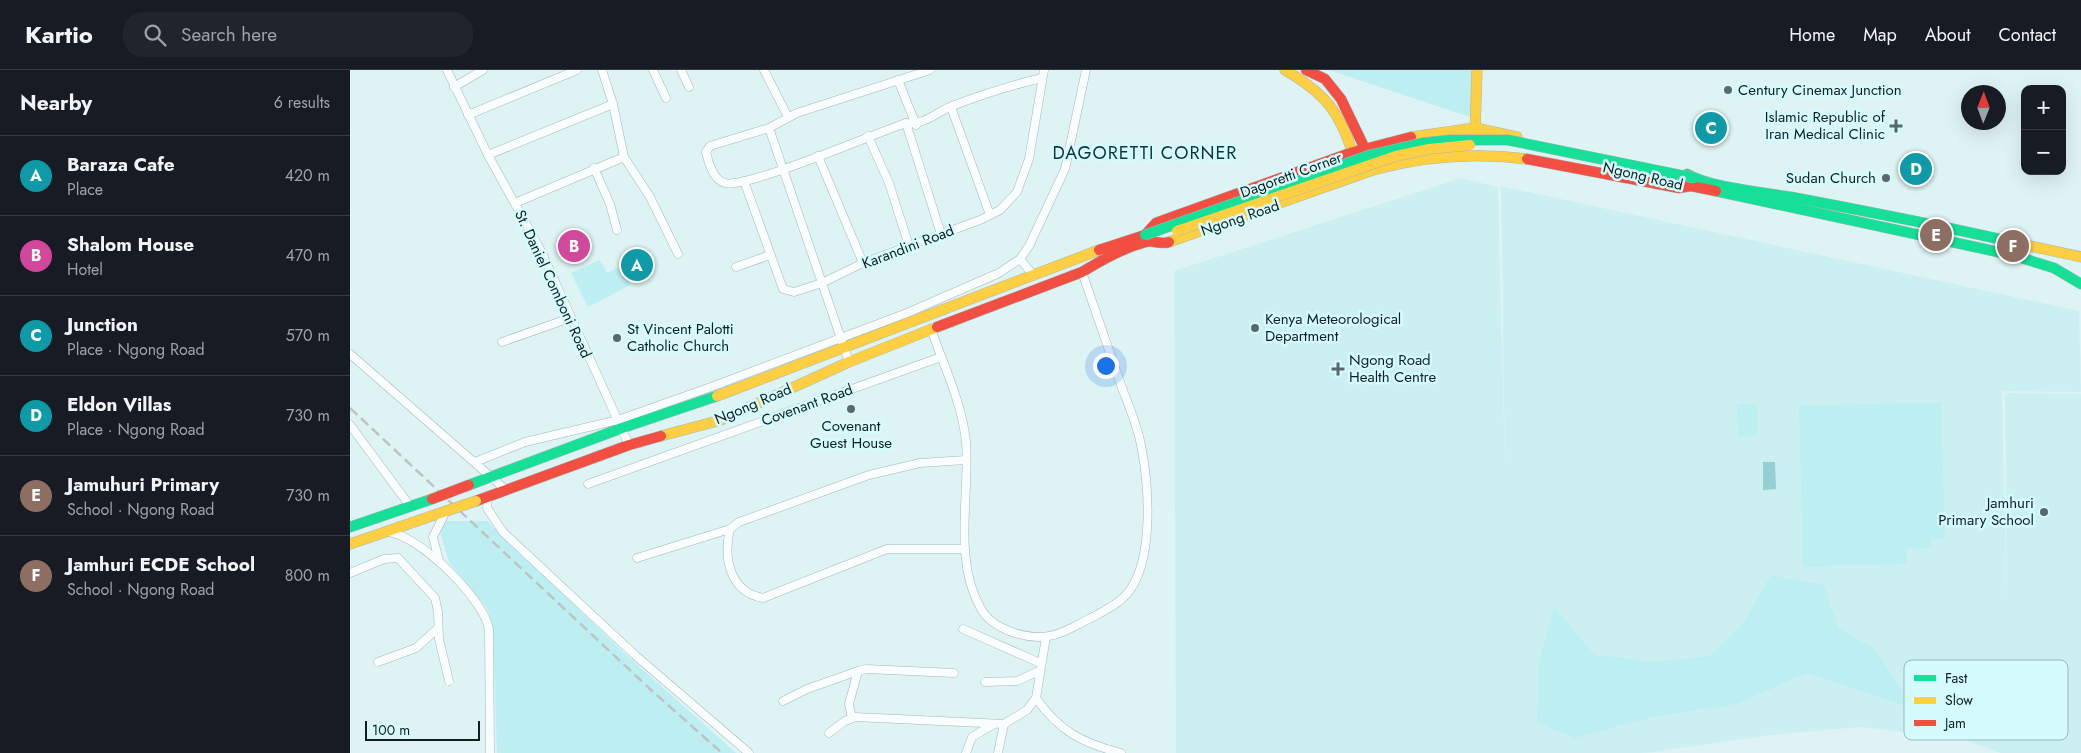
<!DOCTYPE html>
<meta charset="utf-8">
<style>
body{margin:0;font-family:Jost,sans-serif;background:#20242c;color:#f1f3f6}
.controls{position:absolute;right:15px;top:15px;display:grid;overflow:hidden;border-radius:10px;box-shadow:0 5px 20px #0002}
.controls button{width:45px;height:45px;display:grid;place-items:center;padding:0;border:0;border-bottom:1px solid #363941;background:#171b24;color:#f1f3f6;font:25px sans-serif}
.compass{position:absolute;left:1611px;top:15px;width:45px;height:45px;border-radius:50%;background:#171b24;box-shadow:0 5px 20px #0002;rotate:1deg}
.scale{position:absolute;left:15px;bottom:12px;width:115px;box-sizing:border-box;padding-left:5px;border:2px solid #111f21;border-top:0;font-size:14px;line-height:18px;white-space:nowrap;color:#111f21;-webkit-text-stroke:4px #d4fbfe;paint-order:stroke}
.you{position:absolute;left:755px;top:295px;width:18px;height:18px;margin:-12px;border:4px solid #fff;border-radius:50%;background:#1a73e8;box-shadow:0 0 0 8px #1a73e833}
.badge{display:grid;place-items:center;width:32px;height:32px;border-radius:50%;background:#59696b;color:#fff;font-size:16px;font-weight:700}
.pin{position:absolute;translate:-50% -50%;border:2px solid #fff;box-shadow:0 1px 5px #0006}
.list{margin:0;padding:0;list-style:none}
h2{display:flex;justify-content:space-between;align-items:center;height:65px;margin:0;padding:0 20px;font-size:21px}
h2 small{font-size:16px;font-weight:400;color:#9ea1a6}
.list li{display:grid;grid-template-columns:32px 1fr auto;gap:15px;align-items:center;box-sizing:border-box;height:80px;padding:0 20px;border-top:1px solid #363941}
.list b{display:block;font-size:19px;white-space:nowrap}
.list p{margin:0;font-size:16px;white-space:nowrap;color:#9ea1a6}
.list em{font-size:16px;font-style:normal;color:#9ea1a6}
.icon{flex:none;width:28px;height:28px;fill:none;stroke:currentColor;stroke-width:2;stroke-linecap:round;stroke-linejoin:round}
.map{position:relative;flex:none;width:1731px;height:683px;overflow:hidden}
header{display:flex;align-items:center;gap:30px;box-sizing:border-box;height:70px;padding:0 25px;background:#171b24;border-bottom:1px solid #363941}
header strong{font-size:24px}
nav{display:flex;gap:28px;margin-inline-start:auto;font-size:18px}
.search{width:350px;height:45px;background:#20242c;display:flex;align-items:center;gap:12px;box-sizing:border-box;padding:0 18px;border-radius:20px;color:#9ea1a6;font-size:19px}
main{display:flex}
aside{flex:1;background:#171b24}
.map>svg:first-child{display:block}
.built{fill:#ccf0f2}
.green{fill:#bdeef1}
.water{fill:#94cfd3}
.lines{fill:none;stroke-linecap:round;stroke-linejoin:round}
.street-casing{stroke:#a6b6b7;stroke-width:9}
.fast-casing{stroke:#a6b6b7;stroke-width:11}
.slow-casing{stroke:#a6b6b7;stroke-width:11}
.jam-casing{stroke:#a6b6b7;stroke-width:11}
.street{stroke:#fafdfd;stroke-width:8}
.fast{stroke:#16e098;stroke-width:10}
.slow{stroke:#ffcf43;stroke-width:10}
.jam{stroke:#f24e42;stroke-width:10}
.rail{stroke:#bec3c4;stroke-width:2.5;stroke-dasharray:10 5;stroke-linecap:butt}
.fast-bridge-casing{stroke:#a6b6b7;stroke-width:11;stroke-linecap:butt}
.slow-bridge-casing{stroke:#a6b6b7;stroke-width:11;stroke-linecap:butt}
.jam-bridge-casing{stroke:#a6b6b7;stroke-width:11;stroke-linecap:butt}
.fast-bridge{stroke:#16e098;stroke-width:10}
.slow-bridge{stroke:#ffcf43;stroke-width:10}
.jam-bridge{stroke:#f24e42;stroke-width:10}
.poi-dot{fill:#59696b;stroke:#d4fbfe;stroke-width:2}
.labels{text-anchor:middle;dominant-baseline:central;stroke-width:5;stroke-linejoin:round;paint-order:stroke}
.poi-label{font-size:15px;fill:#111f21;stroke:#d4fbfe;text-anchor:start}
.street-label{font-size:15px;fill:#111f21;stroke:#d4fbfe}
.quarter-label{font-size:18px;letter-spacing:1px;fill:#113537;stroke:#d4fbfe}
.key{fill:#d4fbfe;stroke:#9ab9bc;stroke-width:1}
.key-label{font-size:14px;fill:#111f21}
</style>
<header>
<strong>Kartio</strong>
<div class="search"><svg class="icon" aria-label="search" viewBox="0 0 24 24"><circle cx="10" cy="10" r="6"/><path d="M15 15l6 6"/></svg>Search here</div>
<nav><a>Home</a><a>Map</a><a>About</a><a>Contact</a></nav>
</header>
<main>
<aside>
<h2>Nearby<small>6 results</small></h2>
<ul class="list">
<li><span class="badge" style="background:#0f9aa8">A</span><div><b>Baraza Cafe</b><p>Place</p></div><em>420 m</em></li>
<li><span class="badge" style="background:#d1479c">B</span><div><b>Shalom House</b><p>Hotel</p></div><em>470 m</em></li>
<li><span class="badge" style="background:#0f9aa8">C</span><div><b>Junction</b><p>Place · Ngong Road</p></div><em>570 m</em></li>
<li><span class="badge" style="background:#0f9aa8">D</span><div><b>Eldon Villas</b><p>Place · Ngong Road</p></div><em>730 m</em></li>
<li><span class="badge" style="background:#8d6e63">E</span><div><b>Jamuhuri Primary</b><p>School · Ngong Road</p></div><em>730 m</em></li>
<li><span class="badge" style="background:#8d6e63">F</span><div><b>Jamhuri ECDE School</b><p>School · Ngong Road</p></div><em>800 m</em></li>
</ul>
</aside>
<div class="map">
<svg width="1731" height="683" viewBox="0 0 1731 683">
<rect width="100%" height="100%" fill="#def3f4"/>
<!-- built -->
<polygon class="built" points="1111,108 1148,117 1155,400 1151,116 1729,241 1731,322 1652,321 1657,540 1655,323 1731,324 1731,683 1651,683 1615,670 1510,657 1421,665 1296,683 826,683 824,201"/>
<!-- green -->
<g class="green">
<polygon points="979,0 1123,0 1120,47"/>
<polygon points="250,190 257,203 271,196 280,215 238,237 221,203"/>
<polygon points="1591,332 1595,469 1581,469 1581,478 1556,479 1556,494 1453,497 1449,336"/>
<polygon points="1387,334 1407,334 1407,365 1388,366"/>
<polygon points="87,451 137,451 273,582 386,683 147,683 143,556 137,538 99,492"/>
<polygon points="1421,505 1474,515 1488,558 1524,578 1565,639 1456,603 1387,634 1303,647 1225,668 1187,653 1189,592 1204,537 1246,586 1273,587 1299,592 1360,586 1391,556"/>
</g>
<!-- water -->
<polygon class="water" points="1413,392 1425,392 1426,419 1413,420"/>
<g class="lines">
<defs>
<g id="street">
<polyline points="97,0 138,85 191,181 279,375"/>
<polyline points="303,0 316,28"/>
<polyline points="331,0 339,17"/>
<polyline points="414,0 438,47"/>
<path d="M580,0L447,43L419,58L360,76L356,82C358,92 364,111 375,113C396,119 526,63 556,53C573,56 587,42 602,36C631,25 662,15 692,8"/>
<polyline points="548,10 566,55"/>
<polyline points="104,17 133,0"/>
<polyline points="263,34 274,87"/>
<polyline points="601,37 640,145"/>
<polyline points="118,45 227,0"/>
<polyline points="556,53 591,164"/>
<polyline points="419,58 499,292"/>
<polyline points="518,66 539,113 559,176"/>
<polyline points="138,85 263,34 252,0"/>
<polyline points="468,86 513,193"/>
<polyline points="244,98 260,134 267,160"/>
<polyline points="394,111 433,219 444,222 472,213 513,193 630,150 650,140 667,122 679,89 694,0"/>
<polyline points="165,133 274,87 300,127 328,184"/>
<polyline points="670,189 684,206"/>
<polyline points="386,197 420,185"/>
<path d="M581,259C594,296 612,333 616,372C620,426 603,488 630,537C641,559 676,570 699,566C714,564 726,555 739,549C752,542 766,536 776,525C805,493 799,415 791,375C787,354 778,334 771,315C758,277 745,239 732,202"/>
<polyline points="152,272 220,248"/>
<polyline points="0,284 156,420"/>
<polyline points="0,355 60,436"/>
<polyline points="125,392 175,372 268,350 361,317 557,243 649,203 670,189 679,176 715,99 736,0"/>
<polyline points="238,414 591,287"/>
<polyline points="138,426 137,438 153,462 285,585 399,683"/>
<path d="M38,462C69,465 134,529 139,559L140,683"/>
<path d="M615,479H537L413,528C380,522 373,489 380,459L389,452L519,405L570,393L616,390"/>
<polyline points="287,488 380,459"/>
<polyline points="89,491 83,467 96,441"/>
<polyline points="0,503 34,489 48,488 85,528 88,542 89,569 99,611"/>
<polyline points="613,559 690,593"/>
<polyline points="28,592 66,578 88,558"/>
<polyline points="635,612 667,611 689,601"/>
<path d="M686,628C709,661 732,673 771,683"/>
<polyline points="433,631 457,619 508,601"/>
<polyline points="502,648 499,634 508,601 516,599 604,603"/>
<polyline points="479,663 495,651 505,647 654,654 677,640 686,628 696,567"/>
<polyline points="616,683 622,667 644,654"/>
<polyline points="648,683 654,654"/>
</g>
<g id="fast">
<path d="M1337,104C1361,118 1413,122 1441,127C1515,141 1589,155 1662,172"/>
<polyline points="1366,121 1662,185 1704,198 1731,214"/>
<polyline points="119,415 272,358 367,326"/>
<polyline points="0,457 82,429"/>
</g>
<g id="slow">
<path d="M935,0C976,24 990,42 1004,87"/>
<polyline points="1125,64 1127,0"/>
<polyline points="1061,67 1125,58 1167,67"/>
<path d="M819,172L1023,100C1074,86 1124,82 1177,89"/>
<polyline points="1662,172 1731,187"/>
<polyline points="367,326 749,180"/>
<polyline points="311,366 371,350 499,292 587,257"/>
<polyline points="0,474 96,441"/>
</g>
<g id="jam">
<polyline points="956,0 975,9 991,29 1017,83"/>
<polyline points="1177,89 1329,118 1341,116 1366,121"/>
<polyline points="749,180 795,165 806,153 814,150 1003,82 1061,67"/>
<path d="M587,257L732,202C752,190 773,178 796,172C804,170 811,175 819,172"/>
<polyline points="126,431 279,375 311,366"/>
</g>
</defs>
<!-- street casing -->
<use href="#street" class="street-casing"/>
<!-- fast casing -->
<use href="#fast" class="fast-casing"/>
<!-- slow casing -->
<use href="#slow" class="slow-casing"/>
<!-- jam casing -->
<use href="#jam" class="jam-casing"/>
<!-- street -->
<use href="#street" class="street"/>
<!-- fast -->
<use href="#fast" class="fast"/>
<!-- slow -->
<use href="#slow" class="slow"/>
<!-- jam -->
<use href="#jam" class="jam"/>
<!-- rail -->
<polyline class="rail" points="0,338 300,619 372,683"/>
<defs>
<polyline id="fast-bridge" points="795,165 1020,85 1072,73 1100,70 1158,70 1344,108"/>
<g id="slow-bridge">
<polyline points="827,161 1046,86 1079,79 1120,75"/>
<polyline points="96,441 126,431"/>
</g>
<polyline id="jam-bridge" points="82,429 119,415"/>
</defs>
<!-- fast-bridge casing -->
<use href="#fast-bridge" class="fast-bridge-casing"/>
<!-- slow-bridge casing -->
<use href="#slow-bridge" class="slow-bridge-casing"/>
<!-- jam-bridge casing -->
<use href="#jam-bridge" class="jam-bridge-casing"/>
<!-- fast-bridge -->
<use href="#fast-bridge" class="fast-bridge"/>
<!-- slow-bridge -->
<use href="#slow-bridge" class="slow-bridge"/>
<!-- jam-bridge -->
<use href="#jam-bridge" class="jam-bridge"/>
</g>
<!-- markers -->
<g class="poi-dot">
<circle cx="1378" cy="20" r="5"/>
<path d="M1543.5 48.5h5v5h5v5h-5v5h-5v-5h-5v-5h5z"/>
<circle cx="1536" cy="108" r="5"/>
<circle cx="905" cy="258" r="5"/>
<circle cx="267" cy="268" r="5"/>
<path d="M985.5 291.5h5v5h5v5h-5v5h-5v-5h-5v-5h5z"/>
<circle cx="501" cy="339" r="5"/>
<circle cx="1694" cy="442" r="5"/>
</g>
<g class="labels">
<!-- poi labels -->
<g class="poi-label">
<text x="1388" y="20">Century Cinemax Junction</text>
<text x="1535" y="47" text-anchor="end">Islamic Republic of<tspan x="1535" dy="17">Iran Medical Clinic</tspan></text>
<text x="1526" y="108" text-anchor="end">Sudan Church</text>
<text x="915" y="249">Kenya Meteorological<tspan x="915" dy="17">Department</tspan></text>
<text x="277" y="259">St Vincent Palotti<tspan x="277" dy="17">Catholic Church</tspan></text>
<text x="999" y="290">Ngong Road<tspan x="999" dy="17">Health Centre</tspan></text>
<text x="501" y="356" text-anchor="middle">Covenant<tspan x="501" dy="17">Guest House</tspan></text>
<text x="1684" y="433" text-anchor="end">Jamhuri<tspan x="1684" dy="17">Primary School</tspan></text>
</g>
<!-- street labels -->
<g class="street-label">
<text transform="translate(941 105) rotate(-20)">Dagoretti Corner</text>
<text transform="translate(1293 106) rotate(13)">Ngong Road</text>
<text transform="translate(890 148) rotate(-19)">Ngong Road</text>
<text transform="translate(558 177) rotate(-21)">Karandini Road</text>
<text transform="translate(203 214) rotate(65)">St. Daniel Comboni Road</text>
<text transform="translate(403 334) rotate(-23)">Ngong Road</text>
<text transform="translate(457 335) rotate(-20)">Covenant Road</text>
</g>
<!-- quarter labels -->
<g class="quarter-label">
<text x="795" y="83">DAGORETTI CORNER</text>
</g>
</g>
<!-- legend -->
<rect x="1554" y="590" width="164" height="80" rx="8" class="key"/>
<rect x="1564" y="605" width="22" height="6" fill="#16e098"/>
<rect x="1564" y="627" width="22" height="7" fill="#ffcf43"/>
<rect x="1564" y="650" width="22" height="6" fill="#f24e42"/>
<g class="key-label">
<text x="1595" y="613">Fast</text>
<text x="1595" y="635">Slow</text>
<text x="1595" y="658">Jam</text>
</g>
</svg>
<div class="controls">
<button>+</button>
<button>−</button>
</div>
<svg class="compass" viewBox="-18 -18 36 36"><path d="M0-13l5 13h-10z" fill="#e53935"/><path d="M0 13l5-13h-10z" fill="#9ea1a6"/></svg>
<div class="scale">100 m</div>
<div class="you"></div>
<div class="pin badge" style="left:287px;top:195px;background:#0f9aa8">A</div>
<div class="pin badge" style="left:224px;top:176px;background:#d1479c">B</div>
<div class="pin badge" style="left:1361px;top:58px;background:#0f9aa8">C</div>
<div class="pin badge" style="left:1566px;top:99px;background:#0f9aa8">D</div>
<div class="pin badge" style="left:1586px;top:165px;background:#8d6e63">E</div>
<div class="pin badge" style="left:1663px;top:176px;background:#8d6e63">F</div>
</div>
</main>
